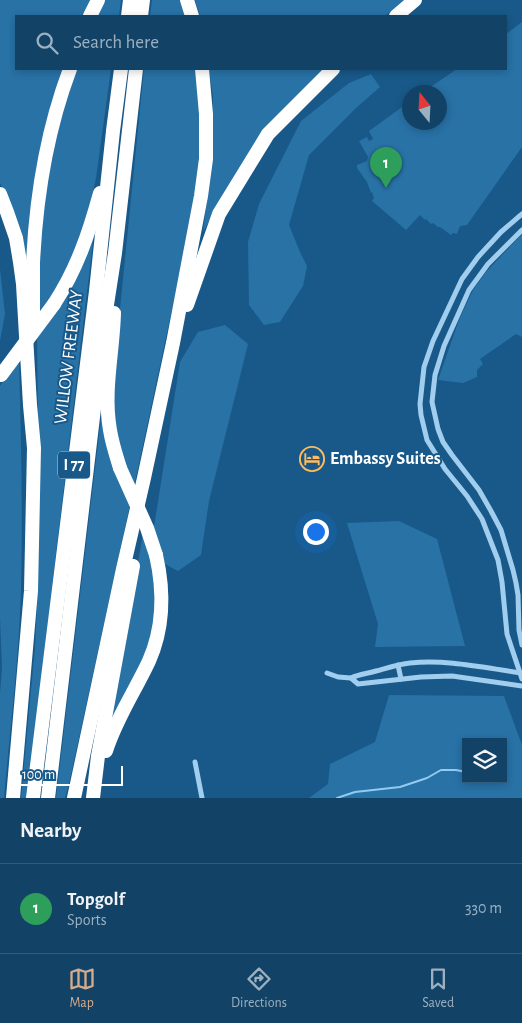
<!DOCTYPE html>
<style>
body{margin:0;font-family:"Alegreya Sans",sans-serif;background:#1f4e70;color:#f1f3f6}
.controls{position:absolute;right:15px;bottom:15px;display:grid;overflow:hidden;border-radius:0px;box-shadow:0 2px 8px #0003}
.controls button{width:45px;height:45px;display:grid;place-items:center;padding:0;border:0;border-bottom:1px solid #315c7b;background:#124367;color:#f1f3f6;font:25px sans-serif}
.compass{position:absolute;left:402px;top:85px;width:45px;height:45px;border-radius:50%;background:#124367;box-shadow:0 2px 8px #0003;rotate:342deg}
.scale{position:absolute;left:15px;bottom:12px;width:108px;box-sizing:border-box;padding-left:5px;border:2px solid #fff;border-top:0;font-size:14px;line-height:18px;white-space:nowrap;color:#fff;-webkit-text-stroke:4px #185989;paint-order:stroke}
.you{position:absolute;left:315px;top:531px;width:18px;height:18px;margin:-12px;border:4px solid #fff;border-radius:50%;background:#1a73e8;box-shadow:0 0 0 8px #1a73e833}
.badge{display:grid;place-items:center;width:32px;height:32px;border-radius:50%;background:#d6ab8b;color:#fff;font-size:16px;font-weight:700}
.pin{position:absolute;translate:-50% -41px;filter:drop-shadow(0 1px 2px #0008)}
.pin::after{content:'';position:absolute;top:26px;width:18px;height:15px;background:inherit;clip-path:polygon(0 0,100% 0,50% 100%)}
.list{margin:0;padding:0;list-style:none}
h2{display:flex;justify-content:space-between;align-items:center;height:65px;margin:0;padding:0 20px;font-size:21px}
h2 small{font-size:16px;font-weight:400;color:#9cb0c0}
.list li{display:grid;grid-template-columns:32px 1fr auto;gap:15px;align-items:center;box-sizing:border-box;height:90px;padding:0 20px;border-top:1px solid #315c7b}
.list b{display:block;font-size:19px;white-space:nowrap}
.list p{margin:0;font-size:16px;white-space:nowrap;color:#9cb0c0}
.list em{font-size:16px;font-style:normal;color:#9cb0c0}
.icon{flex:none;width:28px;height:28px;fill:none;stroke:currentColor;stroke-width:2;stroke-linecap:round;stroke-linejoin:round}
.map{position:relative;flex:none;width:522px;height:798px;overflow:hidden}
.search{position:absolute;background:#124367;box-shadow:0 2px 8px #0003;left:15px;right:15px;top:15px;height:55px;display:flex;align-items:center;gap:12px;box-sizing:border-box;padding:0 18px;border-radius:0px;color:#9cb0c0;font-size:19px}
.sheet{height:155px;background:#124367}
nav{display:flex;justify-content:space-around;align-items:center;box-sizing:border-box;height:70px;border-top:1px solid #315c7b;background:#124367;font-size:14px;color:#9cb0c0}
nav a{display:grid;justify-items:center;gap:2px}
nav .on{color:#d6ab8b}
.map>svg:first-child{display:block}
.green{fill:#2872a6;fill-rule:evenodd}
.lines{fill:none;stroke-linecap:round;stroke-linejoin:round}
.stream{stroke:#93cbf0;stroke-width:2}
.minor{stroke:#a1ceee;stroke-width:5}
.motorway{stroke:#fff;stroke-width:14}
.motorway-bridge{stroke:#fff;stroke-width:14}
.labels{text-anchor:middle;dominant-baseline:central;stroke-width:4;stroke-linejoin:round;paint-order:stroke}
.shield{fill:#185989;stroke:#bacddc;stroke-width:1}
.shield-label{font-size:16px;font-weight:bold;fill:#fff}
.street-label{font-size:18px;fill:#fff;stroke:#185989}
.poi-label{font-size:18px;font-weight:bold;fill:#fff;stroke:#185989;text-anchor:start}
</style>
<div class="map">
<svg width="522" height="798" viewBox="0 0 522 798">
<rect width="100%" height="100%" fill="#185989"/>
<!-- green -->
<g class="green">
<polygon points="0,0 91,0 83,16 16,16 16,69 63,69 33,198 26,262 8,198 0,183"/>
<polygon points="102,0 121,0 119,16 95,16"/>
<polygon points="152,0 181,0 185,16 150,16"/>
<polygon points="195,0 404,0 385,16 200,16"/>
<polygon points="522,22 522,147 467,225 460,226 457,234 453,233 451,235 440,227 438,227 433,223 431,224 426,219 425,220 420,215 406,230 372,201 374,198 372,192 371,193 367,182 357,168 357,165 367,161 368,157 359,141 367,137 369,141 373,139 369,131 409,102 410,122 440,122 440,92 423,92 457,69 506,69 506,34"/>
<polygon points="74,69 111,69 96,178 89,210 75,249 58,287 37,314 42,199 55,128"/>
<polygon points="144,69 197,69 201,139 198,177 189,230 134,487 124,463 114,424 113,395 119,319"/>
<polygon points="209,69 325,69 242,165 203,232 211,166 213,97"/>
<polygon points="371,74 380,87 356,108 309,155 289,225 300,252 307,266 303,286 280,322 264,325 249,305 248,242 259,204 301,121 349,83"/>
<polygon points="94,233 27,798 21,798 35,647 37,606 39,521 37,334"/>
<polygon points="522,234 522,337 516,334 480,359 483,364 477,370 477,377 463,383 438,380 459,320 473,290 486,272"/>
<polygon points="0,269 5,314 0,341"/>
<polygon points="225,325 248,344 209,501 201,555 178,571 165,564 154,527 180,362 198,332"/>
<path d="M19,358C21,435 23,513 21,590C19,659 10,729 4,798H0V693L2,668L0,618V386Z"/>
<polygon points="104,393 130,505 70,779 65,798 56,798"/>
<polygon points="399,521 437,539 465,646 375,647 378,624 347,523"/>
<polygon points="143,534 153,567 156,623 144,661 109,723"/>
<path d="M389,695L504,696L522,745V798H309L328,784L330,764L375,742ZM466,742H503V779H466Z"/>
</g>
<g class="lines">
<!-- stream -->
<polyline class="stream" points="337,798 355,792 400,787 427,778 441,770 456,770 466,772"/>
<!-- minor -->
<g class="minor">
<polyline points="522,214 501,232 478,257 462,279 433,341 424,367 420,404 421,415 427,440 445,469 467,496 482,519 498,560 502,582 507,634 522,679"/>
<polyline points="522,230 488,264 469,290 444,346 435,375 432,402 438,429 443,442 452,455 479,490 491,511 501,530 513,570 516,583 518,595 519,630 522,645"/>
<polyline points="398,665 401,679"/>
<polyline points="327,673 338,677 351,678 358,684 421,677 452,676 522,686"/>
<path d="M351,678C360,674 366,674 376,671C387,668 399,664 410,663C447,659 485,668 522,673"/>
<polyline points="195,762 202,798"/>
</g>
<!-- motorway -->
<g class="motorway">
<polyline points="187,0 192,16"/>
<polyline points="90,16 98,0"/>
<polyline points="128,16 130,0"/>
<polyline points="141,16 143,0"/>
<polyline points="396,16 415,0"/>
<polyline points="0,194 7,212 16,238 20,262 23,284 30,405 34,448 31,591 13,798"/>
<path d="M54,304C77,269 89,233 100,193"/>
<polyline points="187,305 219,214 268,134 333,69"/>
<path d="M114,313C113,352 103,391 110,430C112,443 116,455 120,468"/>
<path d="M33,316C33,299 33,281 33,263C36,198 47,130 70,69"/>
<path d="M106,751C116,719 135,691 149,661C164,627 164,590 156,555"/>
<polyline points="33,798 96,291 113,131 121,69"/>
<polyline points="48,798 104,324 115,253 136,69"/>
<polyline points="74,798 123,569 144,478 173,343 201,196 206,159 206,114 202,69"/>
<polyline points="93,798 98,756 133,566"/>
</g>
<!-- motorway-bridge -->
<g class="motorway-bridge">
<polyline points="1,375 54,304"/>
<polyline points="120,468 147,528 156,555"/>
</g>
</g>
<!-- icons -->
<defs>
<symbol id="hotel-ring" viewBox="-11 -11 22 22"><circle r="9.5" fill="#185989" stroke="#ffbb5d" stroke-width="1.5"/><path d="M-6-4.5h1.5V1H6V5H4.5V3h-9V5H-6ZM-4 0a1.8 1.8 0 1 1 3.6 0ZM.5 0V-2.5h3Q6-2.5 6 0Z" fill="#ffbb5d"/></symbol>
</defs>
<g fill-rule="evenodd">
<use href="#hotel-ring" x="298" y="445" width="28" height="28"/>
</g>
<g class="labels">
<!-- shield labels -->
<rect class="shield" x="58" y="451.5" width="32" height="27" rx="4"/>
<g class="shield-label">
<text x="74" y="465">I 77</text>
</g>
<!-- street labels -->
<g class="street-label">
<text transform="translate(69 357) rotate(-83)">WILLOW FREEWAY</text>
</g>
<!-- poi labels -->
<g class="poi-label">
<text x="330" y="459">Embassy Suites</text>
</g>
</g>
</svg>
<div class="controls">
<button><svg class="icon" aria-label="layers" viewBox="0 0 24 24"><path d="M12 4l9 5-9 5-9-5zM3 14l9 5 9-5"/></svg></button>
</div>
<svg class="compass" viewBox="-18 -18 36 36"><path d="M0-13l5 13h-10z" fill="#e53935"/><path d="M0 13l5-13h-10z" fill="#9cb0c0"/></svg>
<div class="scale">100 m</div>
<div class="you"></div>
<div class="pin badge" style="left:386px;top:188px;background:#2e9e5b">1</div>
<div class="search"><svg class="icon" aria-label="search" viewBox="0 0 24 24"><circle cx="10" cy="10" r="6"/><path d="M15 15l6 6"/></svg>Search here</div>
</div>
<section class="sheet">
<h2>Nearby<small></small></h2>
<ul class="list">
<li><span class="badge" style="background:#2e9e5b">1</span><div><b>Topgolf</b><p>Sports</p></div><em>330 m</em></li>
</ul>
</section>
<nav>
<a class="on"><svg class="icon" aria-label="map" viewBox="0 0 24 24"><path d="M3 6l6-2 6 2 6-2v14l-6 2-6-2-6 2zM9 4v14M15 6v14"/></svg>Map</a>
<a><svg class="icon" aria-label="directions" viewBox="0 0 24 24"><path d="M12 3l9 9-9 9-9-9zM9 14v-3h6M13 9l2 2-2 2"/></svg>Directions</a>
<a><svg class="icon" aria-label="saved" viewBox="0 0 24 24"><path d="M7 4h10v16l-5-4-5 4z"/></svg>Saved</a>
</nav>
